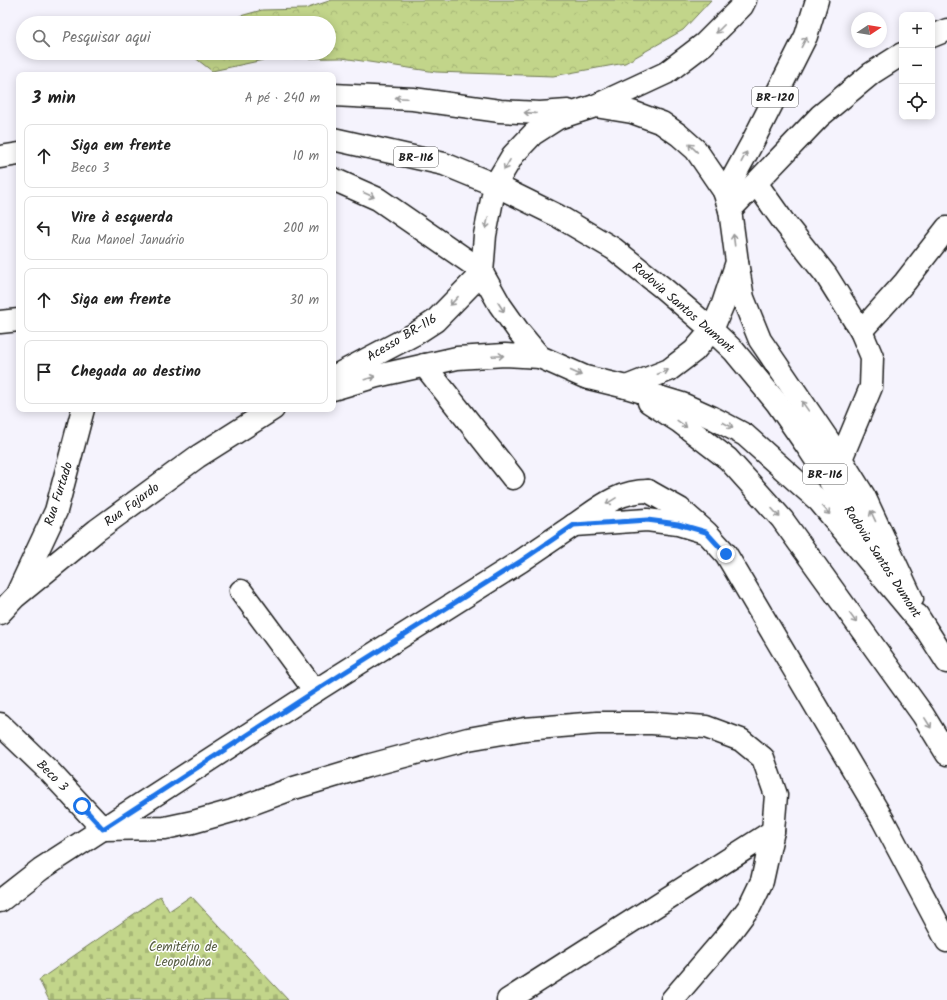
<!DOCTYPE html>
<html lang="pt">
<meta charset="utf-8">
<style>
body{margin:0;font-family:Kalam,sans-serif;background:#f6f6f6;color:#222}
.controls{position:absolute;right:12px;top:12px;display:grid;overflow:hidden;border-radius:8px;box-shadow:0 2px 10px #0003}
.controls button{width:36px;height:36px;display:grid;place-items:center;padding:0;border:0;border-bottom:1px solid #e0e0e0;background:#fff;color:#222;font:20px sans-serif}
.compass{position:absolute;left:851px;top:12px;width:36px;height:36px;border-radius:50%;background:#fff;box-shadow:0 2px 10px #0003;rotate:78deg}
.stop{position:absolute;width:12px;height:12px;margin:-9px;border:3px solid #1a73e8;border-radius:50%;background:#fff}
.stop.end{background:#1a73e8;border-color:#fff;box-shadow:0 1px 4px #0008}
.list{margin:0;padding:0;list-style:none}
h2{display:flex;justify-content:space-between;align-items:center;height:52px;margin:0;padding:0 16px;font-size:17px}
h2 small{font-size:13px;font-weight:400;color:#767676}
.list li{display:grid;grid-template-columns:26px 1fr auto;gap:12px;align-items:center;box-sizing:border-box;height:64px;margin:0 8px 8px;padding:0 8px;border:1px solid #e0e0e0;border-radius:8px}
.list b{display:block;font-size:15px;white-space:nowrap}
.list p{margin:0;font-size:13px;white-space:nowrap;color:#767676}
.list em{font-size:13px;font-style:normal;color:#767676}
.icon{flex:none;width:22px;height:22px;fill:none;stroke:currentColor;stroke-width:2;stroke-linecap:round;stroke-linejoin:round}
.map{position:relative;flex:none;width:947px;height:1000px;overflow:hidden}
.search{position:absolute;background:#fff;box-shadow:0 2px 10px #0003;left:16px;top:16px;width:320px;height:44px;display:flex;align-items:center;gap:10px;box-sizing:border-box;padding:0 14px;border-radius:22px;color:#767676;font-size:15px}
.panel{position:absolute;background:#fff;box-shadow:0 2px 10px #0003;left:16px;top:72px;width:320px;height:340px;border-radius:8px}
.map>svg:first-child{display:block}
.forest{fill:url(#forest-crowns);stroke:#6f7853}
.cemetery{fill:url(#cemetery-stones);stroke:#6f7853}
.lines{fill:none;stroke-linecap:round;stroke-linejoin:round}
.minor-casing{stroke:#1c1c1c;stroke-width:25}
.highway-casing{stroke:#1c1c1c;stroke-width:25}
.minor{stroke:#fff;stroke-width:22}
.highway{stroke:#fff;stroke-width:22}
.oneway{stroke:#999}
.route{stroke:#1a73e8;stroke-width:5}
.labels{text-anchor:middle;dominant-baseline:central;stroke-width:3;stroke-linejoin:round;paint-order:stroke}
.shield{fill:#fff;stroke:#606060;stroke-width:1}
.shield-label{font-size:12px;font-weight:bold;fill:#1c1c1c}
.street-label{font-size:13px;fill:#1c1c1c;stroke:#fff}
.park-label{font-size:13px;fill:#565d42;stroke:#fff}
</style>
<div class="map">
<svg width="947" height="1000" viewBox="0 0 947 1000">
<defs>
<pattern id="forest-crowns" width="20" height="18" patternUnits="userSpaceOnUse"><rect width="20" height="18" fill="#c2d58a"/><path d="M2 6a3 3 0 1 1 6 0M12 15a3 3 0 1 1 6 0" fill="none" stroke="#a6b676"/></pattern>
<pattern id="cemetery-stones" width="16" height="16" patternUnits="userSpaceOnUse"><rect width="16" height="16" fill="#c2d58a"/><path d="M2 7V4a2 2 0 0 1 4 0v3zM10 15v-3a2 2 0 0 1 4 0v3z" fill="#a6b676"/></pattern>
</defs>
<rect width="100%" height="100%" fill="#f5f3fd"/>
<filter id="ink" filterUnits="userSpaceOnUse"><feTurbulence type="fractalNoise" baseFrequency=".025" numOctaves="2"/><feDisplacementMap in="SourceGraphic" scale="8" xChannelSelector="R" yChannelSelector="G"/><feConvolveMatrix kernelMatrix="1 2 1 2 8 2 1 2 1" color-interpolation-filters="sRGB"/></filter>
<g filter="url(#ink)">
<!-- forest -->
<polygon class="forest" points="332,0 711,0 683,30 625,63 553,76 436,72 342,58 268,59 212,71 190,54 329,53 329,23 215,23 262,10 305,9"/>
<!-- cemetery -->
<polygon class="cemetery" points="160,896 169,911 191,896 288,1000 49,1000 39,980"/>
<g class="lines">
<defs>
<g id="minor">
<polyline points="932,36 947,30"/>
<polyline points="756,183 783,221 826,275 861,331 872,357 871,387 841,459"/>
<polyline points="730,210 820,116 872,73 902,54"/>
<polyline points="0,322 19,320"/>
<polyline points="861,331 905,282 947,228"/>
<polyline points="424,365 513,478"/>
<polyline points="333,377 415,334 435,321 482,273"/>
<polyline points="333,389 377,376 457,358 505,355 540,357"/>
<polyline points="648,491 680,509 706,532 726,554 883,820 947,941"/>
<path d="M648,491C617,491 598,509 574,525L647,520L678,524L701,531"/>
<polyline points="241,591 315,691"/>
<polyline points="18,592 56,511 83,409"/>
<polyline points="0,613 15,597 97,530 197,457 273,409"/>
<polyline points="0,724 50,772 103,829 165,828 193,822 232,811 294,788 367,766 468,739 525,729 597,723 652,723 706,727 741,740 763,758 776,795 773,831 762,881 750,906 732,930 672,1000"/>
<polyline points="0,901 41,869 315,691 521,561 574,525"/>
<polyline points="508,1000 773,831"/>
</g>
<g id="highway">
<polyline points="745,0 742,6 704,44 666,73 595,106 558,118 533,134 513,155 495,185 485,235 482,273 500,305 519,332 540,357 585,377 626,387 682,404 713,418 745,435 819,501 925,628"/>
<polyline points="333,95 413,99 500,111 540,113 568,111"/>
<polyline points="595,106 632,112 662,123 679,135 696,150 724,191 730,210 737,262 723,304 712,330 694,351 669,370 626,387"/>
<polyline points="333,139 444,164 495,185 558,216 614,249 663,288 712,330 734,351 777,403 809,449 871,544"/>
<polyline points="0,157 19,154"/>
<polyline points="333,179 378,199 481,270"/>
<polyline points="724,191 734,176 752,143 806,36 817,0"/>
<polyline points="737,262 743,298 760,340 841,459 864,496 912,599"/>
<polyline points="649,402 680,422 728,459 782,519 923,715 947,754"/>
<polyline points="917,615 947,662"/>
</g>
</defs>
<!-- minor casing -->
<use href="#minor" class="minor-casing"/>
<!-- highway casing -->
<use href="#highway" class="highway-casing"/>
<!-- minor -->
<use href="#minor" class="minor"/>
<!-- highway -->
<use href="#highway" class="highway"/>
</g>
<!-- one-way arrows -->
<defs><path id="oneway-shaft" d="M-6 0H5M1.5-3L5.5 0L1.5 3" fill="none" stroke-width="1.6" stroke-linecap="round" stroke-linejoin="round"/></defs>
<g class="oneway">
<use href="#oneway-shaft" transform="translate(720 29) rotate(135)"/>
<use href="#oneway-shaft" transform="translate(804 42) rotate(-63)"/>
<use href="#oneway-shaft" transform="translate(401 98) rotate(-177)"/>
<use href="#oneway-shaft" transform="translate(530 113) rotate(-176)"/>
<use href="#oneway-shaft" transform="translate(693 148) rotate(-136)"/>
<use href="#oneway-shaft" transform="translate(744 157) rotate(-62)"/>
<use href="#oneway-shaft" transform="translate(507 165) rotate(120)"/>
<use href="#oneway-shaft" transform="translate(369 195) rotate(24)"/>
<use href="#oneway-shaft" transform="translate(487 223) rotate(101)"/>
<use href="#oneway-shaft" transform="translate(734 240) rotate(-97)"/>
<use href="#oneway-shaft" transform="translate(454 301) rotate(133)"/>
<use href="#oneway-shaft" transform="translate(501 307) rotate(57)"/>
<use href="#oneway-shaft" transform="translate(498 356) rotate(-3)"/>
<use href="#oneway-shaft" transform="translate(663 372) rotate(-21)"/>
<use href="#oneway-shaft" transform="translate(576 373) rotate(24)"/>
<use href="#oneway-shaft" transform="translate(370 378) rotate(-16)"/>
<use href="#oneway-shaft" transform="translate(805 406) rotate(-125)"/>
<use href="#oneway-shaft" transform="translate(682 424) rotate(36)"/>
<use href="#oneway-shaft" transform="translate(728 425) rotate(28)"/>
<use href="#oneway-shaft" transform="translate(611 501) rotate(148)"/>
<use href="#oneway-shaft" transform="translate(826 510) rotate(49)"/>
<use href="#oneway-shaft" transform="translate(776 513) rotate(48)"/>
<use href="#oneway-shaft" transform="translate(873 516) rotate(-115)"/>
<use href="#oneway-shaft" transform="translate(853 618) rotate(54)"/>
<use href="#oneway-shaft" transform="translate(928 723) rotate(58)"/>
</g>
</g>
<g class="lines" filter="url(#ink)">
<!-- route -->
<polyline class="route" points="82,806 103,829 315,691 521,561 574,525 647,520 678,524 706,532 726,554"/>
</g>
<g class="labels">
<!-- shield labels -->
<g class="shield">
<rect x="752" y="87" width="46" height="20" rx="3"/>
<rect x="394" y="147" width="44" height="20" rx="3"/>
<rect x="803" y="464" width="44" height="20" rx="3"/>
</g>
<g class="shield-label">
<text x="775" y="97">BR-120</text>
<text x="416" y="157">BR-116</text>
<text x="825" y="474">BR-116</text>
</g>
<!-- street labels -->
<g class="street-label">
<text transform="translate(683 308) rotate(41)">Rodovia Santos Dumont</text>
<text transform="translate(402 338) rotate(-31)">Acesso BR-116</text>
<text transform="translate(59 494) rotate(-72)">Rua Furtado</text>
<text transform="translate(132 505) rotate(-36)">Rua Fajardo</text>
<text transform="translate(882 562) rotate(57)">Rodovia Santos Dumont</text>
<text transform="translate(52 776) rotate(45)">Beco 3</text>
</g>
<!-- park labels -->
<g class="park-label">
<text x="183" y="947">Cemitério de<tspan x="183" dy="15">Leopoldina</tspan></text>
</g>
</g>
</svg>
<div class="controls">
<button>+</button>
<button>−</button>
<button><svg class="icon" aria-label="locate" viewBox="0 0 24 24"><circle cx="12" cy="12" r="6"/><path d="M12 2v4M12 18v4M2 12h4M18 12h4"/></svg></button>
</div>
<svg class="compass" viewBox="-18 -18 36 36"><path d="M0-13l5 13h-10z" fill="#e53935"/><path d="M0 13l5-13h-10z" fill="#767676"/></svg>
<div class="stop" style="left:82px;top:806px"></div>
<div class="stop end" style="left:726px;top:554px"></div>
<div class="search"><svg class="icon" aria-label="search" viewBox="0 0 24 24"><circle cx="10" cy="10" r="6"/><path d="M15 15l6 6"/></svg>Pesquisar aqui</div>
<section class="panel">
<h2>3 min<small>A pé · 240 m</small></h2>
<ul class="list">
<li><svg class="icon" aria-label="ahead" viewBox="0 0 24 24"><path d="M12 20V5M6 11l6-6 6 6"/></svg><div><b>Siga em frente</b><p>Beco 3</p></div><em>10 m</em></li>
<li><svg class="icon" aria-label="left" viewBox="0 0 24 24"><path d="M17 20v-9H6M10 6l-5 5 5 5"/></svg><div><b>Vire à esquerda</b><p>Rua Manoel Januário</p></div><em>200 m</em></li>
<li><svg class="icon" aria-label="ahead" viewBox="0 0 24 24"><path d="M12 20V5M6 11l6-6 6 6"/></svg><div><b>Siga em frente</b></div><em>30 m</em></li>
<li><svg class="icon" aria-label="arrive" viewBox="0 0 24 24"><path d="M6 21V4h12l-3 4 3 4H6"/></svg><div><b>Chegada ao destino</b></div></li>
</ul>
</section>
</div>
